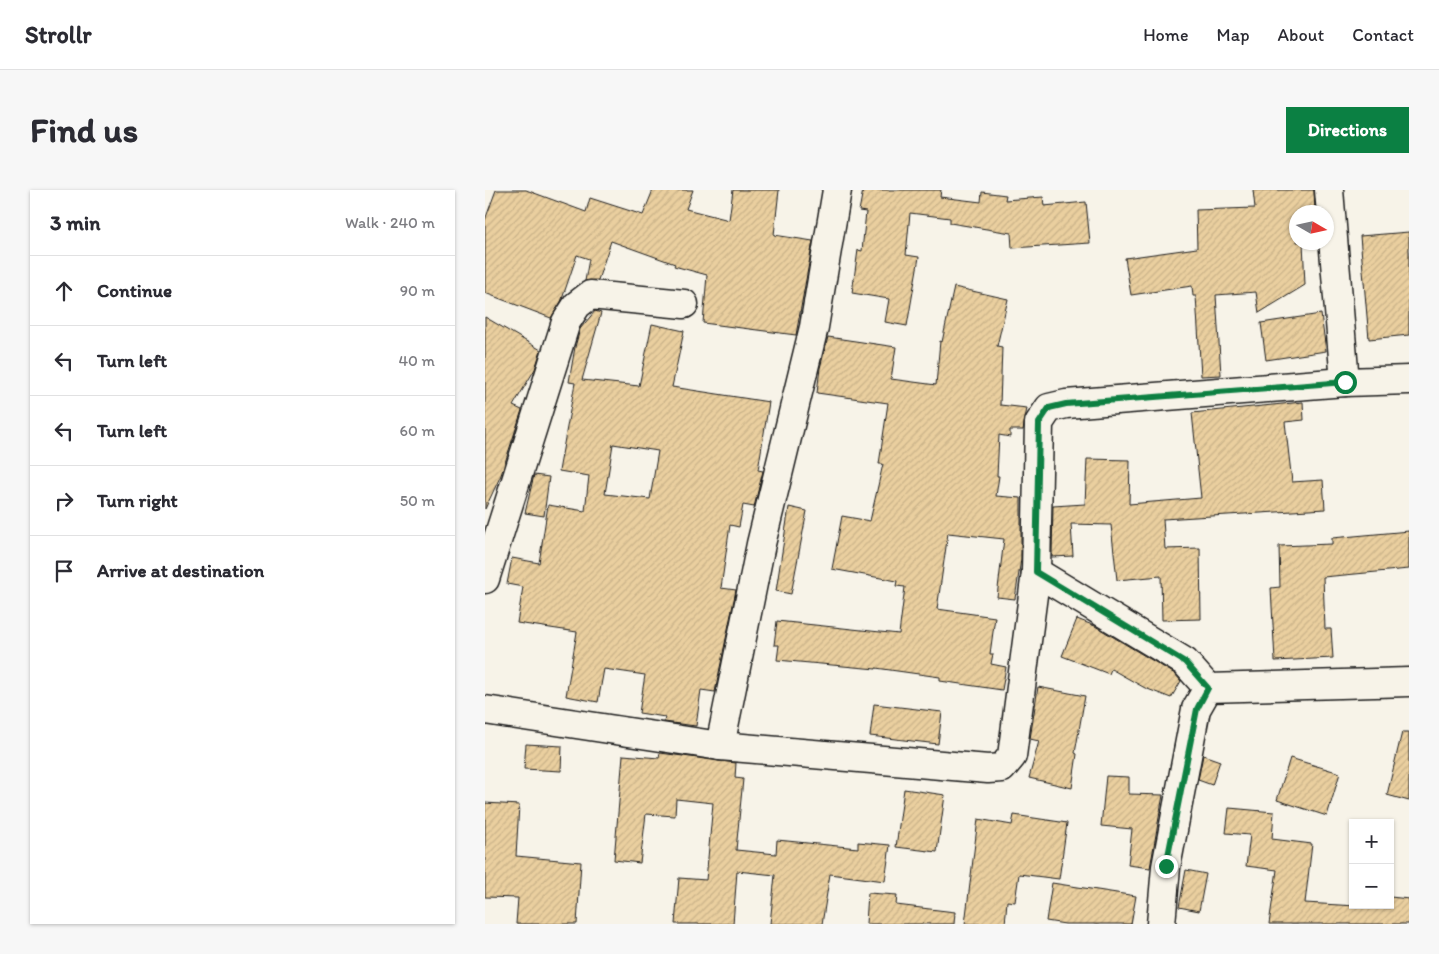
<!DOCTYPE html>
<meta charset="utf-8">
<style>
body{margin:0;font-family:Itim,sans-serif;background:#f7f7f7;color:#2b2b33}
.controls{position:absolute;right:15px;bottom:15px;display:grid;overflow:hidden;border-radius:0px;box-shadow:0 1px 4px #0004}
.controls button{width:45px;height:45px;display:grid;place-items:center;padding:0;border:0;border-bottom:1px solid #e1e1e2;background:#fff;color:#2b2b33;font:25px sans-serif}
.compass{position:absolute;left:804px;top:15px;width:45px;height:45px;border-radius:50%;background:#fff;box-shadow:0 1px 4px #0004;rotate:99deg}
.stop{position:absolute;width:15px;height:15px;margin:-11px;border:4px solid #0b8043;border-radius:50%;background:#fff}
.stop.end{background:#0b8043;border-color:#fff;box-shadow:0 1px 5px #0008}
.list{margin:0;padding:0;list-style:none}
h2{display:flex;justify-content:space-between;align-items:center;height:65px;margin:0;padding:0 20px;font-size:21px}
h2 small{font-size:16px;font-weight:400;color:#7c7c81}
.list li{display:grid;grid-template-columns:32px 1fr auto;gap:15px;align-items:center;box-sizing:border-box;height:70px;padding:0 20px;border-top:1px solid #e1e1e2}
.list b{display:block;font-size:19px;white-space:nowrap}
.list em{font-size:16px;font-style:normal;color:#7c7c81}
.icon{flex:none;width:28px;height:28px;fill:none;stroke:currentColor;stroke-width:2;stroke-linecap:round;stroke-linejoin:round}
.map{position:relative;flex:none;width:924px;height:734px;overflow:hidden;border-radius:0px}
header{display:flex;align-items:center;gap:30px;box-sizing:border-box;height:70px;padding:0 25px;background:#fff;border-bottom:1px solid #e1e1e2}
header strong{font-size:24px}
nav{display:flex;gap:28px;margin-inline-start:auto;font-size:18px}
.intro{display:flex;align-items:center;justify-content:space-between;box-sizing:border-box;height:120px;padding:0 30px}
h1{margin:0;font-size:35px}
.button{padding:12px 22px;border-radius:0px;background:#0b8043;color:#fff;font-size:18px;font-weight:700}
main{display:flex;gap:30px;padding:0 30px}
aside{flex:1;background:#fff;border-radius:0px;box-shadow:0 1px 4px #0004}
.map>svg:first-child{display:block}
.building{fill:url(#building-hatch);stroke:#1c1c1c;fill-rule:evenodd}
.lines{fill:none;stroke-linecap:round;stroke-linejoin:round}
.street-casing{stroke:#1c1c1c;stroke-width:31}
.street{stroke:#f7f3e8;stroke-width:28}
.route{stroke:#0b8043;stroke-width:6}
</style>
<header>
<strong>Strollr</strong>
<nav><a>Home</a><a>Map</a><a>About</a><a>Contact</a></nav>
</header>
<div class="intro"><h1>Find us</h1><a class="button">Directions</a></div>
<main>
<aside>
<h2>3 min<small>Walk · 240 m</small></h2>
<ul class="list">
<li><svg class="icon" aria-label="ahead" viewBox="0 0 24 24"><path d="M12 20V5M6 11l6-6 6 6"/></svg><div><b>Continue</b></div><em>90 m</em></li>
<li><svg class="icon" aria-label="left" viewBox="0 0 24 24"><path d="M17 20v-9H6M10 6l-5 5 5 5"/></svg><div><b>Turn left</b></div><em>40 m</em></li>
<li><svg class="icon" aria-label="left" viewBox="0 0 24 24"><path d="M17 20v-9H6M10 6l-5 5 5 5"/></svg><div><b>Turn left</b></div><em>60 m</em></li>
<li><svg class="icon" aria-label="right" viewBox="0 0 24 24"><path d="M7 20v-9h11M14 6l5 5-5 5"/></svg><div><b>Turn right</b></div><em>50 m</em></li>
<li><svg class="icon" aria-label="arrive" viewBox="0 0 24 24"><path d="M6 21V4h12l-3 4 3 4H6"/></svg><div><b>Arrive at destination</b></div></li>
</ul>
</aside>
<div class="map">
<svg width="924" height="734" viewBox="0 0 924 734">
<defs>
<pattern id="building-hatch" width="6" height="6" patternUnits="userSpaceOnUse" patternTransform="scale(1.25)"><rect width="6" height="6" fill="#eacf9f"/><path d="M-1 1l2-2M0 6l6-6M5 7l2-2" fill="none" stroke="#c8b188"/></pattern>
</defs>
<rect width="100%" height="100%" fill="#f7f3e8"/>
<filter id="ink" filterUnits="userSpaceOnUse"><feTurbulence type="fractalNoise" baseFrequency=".02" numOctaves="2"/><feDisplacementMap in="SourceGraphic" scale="10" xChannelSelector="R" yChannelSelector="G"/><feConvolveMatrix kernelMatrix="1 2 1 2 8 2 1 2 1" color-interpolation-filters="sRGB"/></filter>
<g filter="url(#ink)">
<!-- building -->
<g class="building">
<polygon points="11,0 41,0 101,22 105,8 158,25 168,0 208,0 201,19 244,30 248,0 294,0 289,45 328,51 311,145 218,133 222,85 189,76 190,74 126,51 113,90 100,91 104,69 92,65 76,112 66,128 0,103 0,30"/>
<polygon points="378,0 456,0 455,7 496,12 497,2 521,5 520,10 558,7 559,16 601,12 605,53 527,58 526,43 465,33 465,28 425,23 421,65 434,67 422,136 400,132 404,109 367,103 373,60 377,61 381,22 374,21"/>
<polygon points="768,0 829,0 830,22 812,22 812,52 818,52 820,95 774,123 771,102 731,105 736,185 716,186 711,106 708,106 707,96 646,105 640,68 712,58 711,20 770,18"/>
<polygon points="924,42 924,145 884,149 875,46"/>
<polygon points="469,97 523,109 512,156 517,157 515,215 542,218 538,240 525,240 525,247 514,245 512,286 514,286 511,306 536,308 536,369 530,409 512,407 519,349 463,343 452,419 510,427 505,464 508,464 506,474 521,477 517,500 455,491 455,487 391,478 391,479 292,470 294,455 289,455 292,431 414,444 420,397 411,396 412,391 347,379 357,326 385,331 398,274 394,274 403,213 332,203 335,178 343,147 411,157 406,189 451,195 455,151 457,152"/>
<path d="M110,121L116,123L97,190L154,196L167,134L199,141L187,197L284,212L273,280L278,281L269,317L258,315L254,337L245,335L236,398L251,400L230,502L216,500L211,536L179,532L180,527L154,523L160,485L119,479L113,512L81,506L92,442L32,433L38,397L22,394L27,368L54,373L63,315L100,321L104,286L74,281L90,193L84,192L90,157L95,139ZM128,254L173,261L165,309L120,304Z"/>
<polygon points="836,124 841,161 781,170 776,133"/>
<polygon points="0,127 56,160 50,179 28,216 37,220 16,285 0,319"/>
<polygon points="818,212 819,230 800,232 807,292 838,290 840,319 678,329 680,359 715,358 716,429 677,430 676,386 632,390 626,335 586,334 588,366 567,367 568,316 600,314 602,269 645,270 644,314 716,308 707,223"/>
<polygon points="49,285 64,287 59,326 40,323"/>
<polygon points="304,317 322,321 306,404 291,401"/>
<polygon points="924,341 924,379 838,387 840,439 846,439 848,468 790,471 786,398 795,397 794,356 847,354 847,348"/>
<polygon points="592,429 610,436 690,484 696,491 686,508 660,498 626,479 624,484 577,466"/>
<polygon points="553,497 600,506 590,563 592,564 587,598 544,588 554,551 545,549"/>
<polygon points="389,514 457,522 453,554 385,546"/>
<polygon points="917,542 924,542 924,611 902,605"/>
<polygon points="41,554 77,556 76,581 39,579"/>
<polygon points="175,563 251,573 250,588 258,589 251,660 291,664 292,650 373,658 373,652 405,655 400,691 345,684 337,734 285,734 290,685 252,681 248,734 190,734 194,688 221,690 228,613 191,609 190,626 161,624 155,673 129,670 138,565 174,568"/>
<polygon points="718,565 735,571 727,595 713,590"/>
<polygon points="805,568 855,583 842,626 792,610"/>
<polygon points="621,586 644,587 644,604 678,605 665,678 643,675 647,639 616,636"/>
<polygon points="419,599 460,605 452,662 411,657"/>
<polygon points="0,613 34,615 31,666 96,672 92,734 31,734 33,708 0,707"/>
<polygon points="744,618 789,622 787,649 827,654 820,713 905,718 905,707 924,709 924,734 784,734 792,680 761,676 765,645 741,643"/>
<polygon points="529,625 582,633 574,689 534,684 530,712 522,711 520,734 480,734 493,629 527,635"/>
<polygon points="701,680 721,684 714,721 694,717"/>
<polygon points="567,693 651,706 646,734 580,734 561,731"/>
<polygon points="383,703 412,705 411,715 470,722 469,734 381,734"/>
</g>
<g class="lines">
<defs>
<g id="street">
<polyline points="844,0 860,192"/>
<polyline points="551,382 700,472 723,498"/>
<polyline points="0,389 81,132 92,115 105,105 199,114"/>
<polyline points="0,520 235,556 503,579 517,578 527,566 551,382 554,233 564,218 581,214 860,192 924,190"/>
<polyline points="235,556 276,354 329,137 352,0"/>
<polyline points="676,734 681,677 711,519 723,498 924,492"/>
</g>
</defs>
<!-- street casing -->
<use href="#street" class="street-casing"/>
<!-- street -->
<use href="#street" class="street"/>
</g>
</g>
<g class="lines" filter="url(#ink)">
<!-- route -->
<polyline class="route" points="681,676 712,519 723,498 700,472 551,382 554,233 564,218 581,214 860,192"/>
</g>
</svg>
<div class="controls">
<button>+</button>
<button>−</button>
</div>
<svg class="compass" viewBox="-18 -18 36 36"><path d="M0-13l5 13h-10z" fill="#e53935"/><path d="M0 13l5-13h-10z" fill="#7c7c81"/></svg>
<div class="stop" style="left:860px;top:192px"></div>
<div class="stop end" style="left:681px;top:676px"></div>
</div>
</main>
